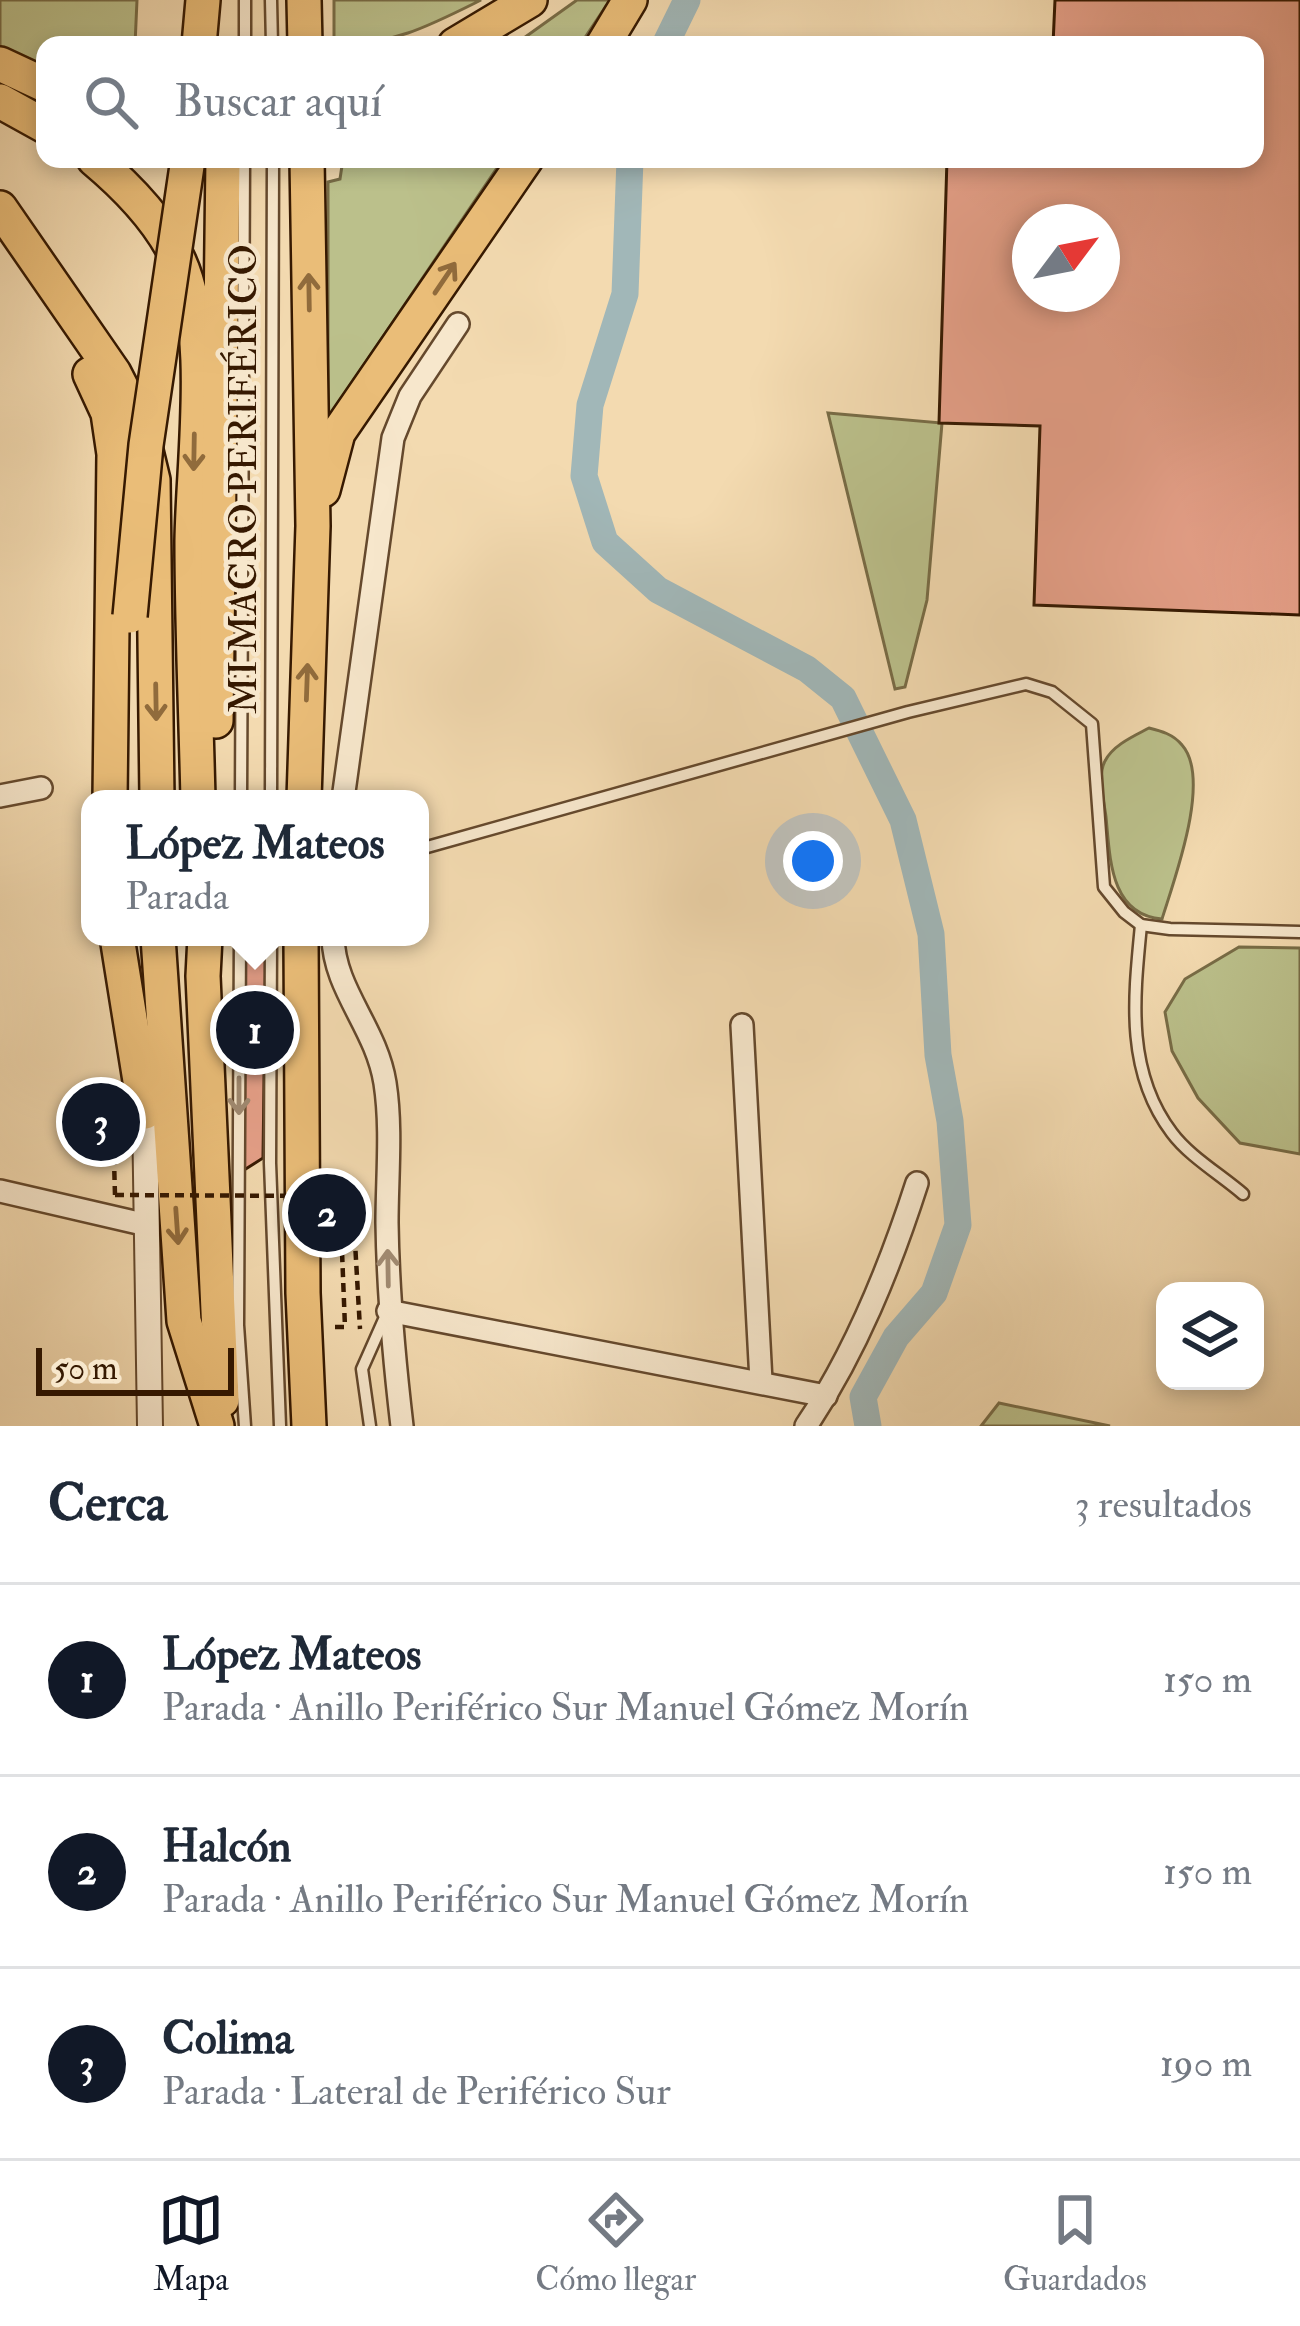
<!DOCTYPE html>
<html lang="es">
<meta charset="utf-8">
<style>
body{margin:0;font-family:"IM FELL Double Pica",serif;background:#f2f2f3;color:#1f2937}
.controls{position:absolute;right:36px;bottom:36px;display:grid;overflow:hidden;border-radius:24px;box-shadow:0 6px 18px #0003}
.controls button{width:108px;height:108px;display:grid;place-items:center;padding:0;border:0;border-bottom:3px solid #e0e1e3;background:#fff;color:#1f2937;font:60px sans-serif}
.compass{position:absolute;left:1012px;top:204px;width:108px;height:108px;border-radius:50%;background:#fff;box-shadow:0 6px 18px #0003;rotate:58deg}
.scale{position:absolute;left:36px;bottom:30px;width:198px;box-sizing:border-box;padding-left:12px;border:6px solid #361901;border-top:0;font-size:33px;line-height:42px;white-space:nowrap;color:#361901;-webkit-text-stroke:9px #f7e7cc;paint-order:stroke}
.you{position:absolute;left:813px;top:861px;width:42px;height:42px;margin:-30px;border:9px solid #fff;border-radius:50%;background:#1a73e8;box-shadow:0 0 0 18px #1a73e833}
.badge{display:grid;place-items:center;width:78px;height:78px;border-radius:50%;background:#111827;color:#fff;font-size:39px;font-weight:700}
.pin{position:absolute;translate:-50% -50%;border:6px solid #fff;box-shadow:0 3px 12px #0006}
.popup{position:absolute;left:81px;top:790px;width:348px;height:156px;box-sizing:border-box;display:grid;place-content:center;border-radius:24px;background:#fff;filter:drop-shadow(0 3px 9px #0005);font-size:39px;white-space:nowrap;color:#747a83}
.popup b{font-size:45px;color:#1f2937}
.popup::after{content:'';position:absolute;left:50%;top:100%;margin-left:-24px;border:24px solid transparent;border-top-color:#fff}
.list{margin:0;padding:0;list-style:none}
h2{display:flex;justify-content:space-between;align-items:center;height:156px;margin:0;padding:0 48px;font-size:51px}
h2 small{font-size:39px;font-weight:400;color:#747a83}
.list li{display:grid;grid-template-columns:78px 1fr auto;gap:36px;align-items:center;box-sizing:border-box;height:192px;padding:0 48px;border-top:3px solid #e0e1e3}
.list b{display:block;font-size:45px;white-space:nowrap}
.list p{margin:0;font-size:39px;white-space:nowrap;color:#747a83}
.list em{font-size:39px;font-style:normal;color:#747a83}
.icon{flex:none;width:66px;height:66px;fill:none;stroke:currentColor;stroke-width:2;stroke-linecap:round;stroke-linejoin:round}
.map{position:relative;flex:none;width:1300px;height:1426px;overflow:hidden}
.search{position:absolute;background:#fff;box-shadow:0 6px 18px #0003;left:36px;right:36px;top:36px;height:132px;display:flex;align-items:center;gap:30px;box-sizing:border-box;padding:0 42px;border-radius:24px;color:#747a83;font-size:45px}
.sheet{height:732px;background:#fff}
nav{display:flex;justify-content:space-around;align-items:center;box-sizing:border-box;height:168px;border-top:3px solid #e0e1e3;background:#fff;font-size:33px;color:#747a83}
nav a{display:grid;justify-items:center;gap:6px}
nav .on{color:#111827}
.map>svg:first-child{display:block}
.green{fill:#bbc08b;stroke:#786c46;stroke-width:3}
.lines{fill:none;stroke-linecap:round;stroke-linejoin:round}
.canal{stroke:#a1b7b8;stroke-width:27}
.building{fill:#e6a089;stroke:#361901;stroke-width:3;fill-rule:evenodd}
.service-casing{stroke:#65492d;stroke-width:15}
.minor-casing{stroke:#65492d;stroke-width:26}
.tertiary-casing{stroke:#65492d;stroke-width:28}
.trunk-casing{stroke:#361901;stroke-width:38}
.path{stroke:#361901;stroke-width:4.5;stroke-dasharray:9 6;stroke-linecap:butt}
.service{stroke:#f7e7cc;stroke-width:10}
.minor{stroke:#f7e7cc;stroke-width:21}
.tertiary{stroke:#f7e7cc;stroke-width:24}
.trunk{stroke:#eabd78;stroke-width:33}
.trunk-bridge-casing{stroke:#361901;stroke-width:38;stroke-linecap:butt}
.path-bridge{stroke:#361901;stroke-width:4.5;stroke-dasharray:9 6;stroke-linecap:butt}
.trunk-bridge{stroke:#eabd78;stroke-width:33}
.oneway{stroke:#906b3c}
.oneway2{stroke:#a08a71}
.labels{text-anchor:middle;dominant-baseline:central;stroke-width:9;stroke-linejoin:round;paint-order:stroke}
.street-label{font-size:39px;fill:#361901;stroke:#f7e7cc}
</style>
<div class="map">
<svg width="1300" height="1426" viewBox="0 0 1300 1426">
<rect width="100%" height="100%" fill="#f3dab0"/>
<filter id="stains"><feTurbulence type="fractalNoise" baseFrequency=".00167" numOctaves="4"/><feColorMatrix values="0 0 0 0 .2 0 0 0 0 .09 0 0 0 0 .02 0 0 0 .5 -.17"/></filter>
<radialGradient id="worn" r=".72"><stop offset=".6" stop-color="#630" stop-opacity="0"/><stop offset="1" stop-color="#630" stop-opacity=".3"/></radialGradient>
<!-- green -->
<g class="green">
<polygon points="0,0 137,0 135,45 45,45 45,68 0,50"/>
<path d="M334,0H481C429,26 393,45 334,45Z"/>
<polygon points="577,0 610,0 580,45 514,45"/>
<polygon points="343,159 503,159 328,418 328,182 340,179"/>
<polygon points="828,413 942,423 927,600 905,687 895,689"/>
<path d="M1149,728C1161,731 1173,734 1182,745C1212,779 1174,880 1162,919C1110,915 1110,858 1106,817C1104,801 1097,776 1105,761C1113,745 1134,736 1149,728Z"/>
<polygon points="1239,947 1300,948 1300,1154 1240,1143 1198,1098 1172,1051 1165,1012 1185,979"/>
<polygon points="999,1403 1110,1426 981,1426"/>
</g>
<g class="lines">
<!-- canal -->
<g class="canal">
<polyline points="665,45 687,0"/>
<polyline points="630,159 625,294 590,405 584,476 605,542 658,590 807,669 843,698 903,820 931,934 938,1055 950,1121 958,1225 934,1293 896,1337 863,1397 868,1426"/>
</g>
</g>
<!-- building -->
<g class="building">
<path d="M1055,0H1300V615L1034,605L1040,426L939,423L947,159H1255V45H1053ZM1030,222H1102V294H1030Z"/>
<polygon points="245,937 266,937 263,1158 244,1170"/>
</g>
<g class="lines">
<defs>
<g id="service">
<polyline points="271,0 272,45"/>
<polyline points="245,45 245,0"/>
<polyline points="241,799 244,159"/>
<polyline points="271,799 273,159"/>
<polyline points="420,849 908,712 1026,684 1052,692 1092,724 1104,887 1124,912 1141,925 1170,929 1300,932"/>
<path d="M1141,925C1134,997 1125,1071 1172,1133C1189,1156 1221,1175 1243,1194"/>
<polyline points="240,937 238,1325 245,1426"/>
<polyline points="271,937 270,1163 280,1426"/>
<polyline points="370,1426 362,1369 386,1315"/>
</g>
<g id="minor">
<polyline points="0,796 41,788"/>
<polyline points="343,799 393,438 410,396 458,324"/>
<path d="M333,937C334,990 376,1027 385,1083C392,1128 387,1178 387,1223C388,1291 394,1358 402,1426"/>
<polyline points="742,1025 761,1381"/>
<polyline points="0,1191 147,1225"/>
<polyline points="388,1311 826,1396"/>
<path d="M806,1426C856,1352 890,1267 917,1183"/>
</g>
<polyline id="tertiary" points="145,1112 150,1426"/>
<g id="trunk">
<polyline points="304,0 305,45"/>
<polyline points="199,45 203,0"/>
<polyline points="455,45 530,0"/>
<polyline points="603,45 630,0"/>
<polyline points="0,64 45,85"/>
<polyline points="0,101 45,126"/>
<path d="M94,159C125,185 159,220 177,257C213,329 193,460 192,541C192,627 196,713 198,799"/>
<polyline points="0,208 114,373 139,422 153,480 157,799"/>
<polyline points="90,374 108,413 114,454 110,799"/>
<polyline points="323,490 338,433 526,159"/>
<polyline points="216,721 223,159"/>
<polyline points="304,799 313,526 307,159"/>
<polyline points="117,937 145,1112"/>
<polyline points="158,937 184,1321 217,1426"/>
<polyline points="205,937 203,976 222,1400"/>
<polyline points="301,937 303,1293 309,1426"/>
</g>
</defs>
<!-- service casing -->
<use href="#service" class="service-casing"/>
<!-- minor casing -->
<use href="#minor" class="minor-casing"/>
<!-- tertiary casing -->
<use href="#tertiary" class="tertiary-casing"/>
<!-- trunk casing -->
<use href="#trunk" class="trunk-casing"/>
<!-- path -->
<g class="path">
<polyline points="115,1195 114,1160 121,1160"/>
<polyline points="335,1327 345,1327 341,1226 354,1225 360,1329"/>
</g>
<!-- service -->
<use href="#service" class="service"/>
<!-- minor -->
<use href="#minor" class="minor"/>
<!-- tertiary -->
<use href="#tertiary" class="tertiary"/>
<!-- trunk -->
<use href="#trunk" class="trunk"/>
<defs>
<polyline id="trunk-bridge" points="130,616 146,445 188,159"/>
</defs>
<!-- trunk-bridge casing -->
<use href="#trunk-bridge" class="trunk-bridge-casing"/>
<!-- path-bridge -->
<polyline class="path-bridge" points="115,1195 327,1196"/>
<!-- trunk-bridge -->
<use href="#trunk-bridge" class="trunk-bridge"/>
</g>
<!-- one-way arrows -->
<defs><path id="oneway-shaft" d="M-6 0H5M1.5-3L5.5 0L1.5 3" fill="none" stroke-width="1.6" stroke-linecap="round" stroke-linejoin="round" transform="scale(3)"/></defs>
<g class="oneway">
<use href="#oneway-shaft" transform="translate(445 278) rotate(-56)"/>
<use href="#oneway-shaft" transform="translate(309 292) rotate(-91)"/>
<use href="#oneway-shaft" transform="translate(194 452) rotate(91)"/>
<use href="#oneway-shaft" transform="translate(307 682) rotate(-88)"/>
<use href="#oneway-shaft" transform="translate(156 702) rotate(89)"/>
<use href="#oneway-shaft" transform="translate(177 1226) rotate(86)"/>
</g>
<g class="oneway2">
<use href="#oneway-shaft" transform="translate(239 1096) rotate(90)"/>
<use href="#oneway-shaft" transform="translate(388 1268) rotate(-91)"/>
</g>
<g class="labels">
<!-- street labels -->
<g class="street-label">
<text transform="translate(243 479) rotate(-90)">MI MACRO PERIFÉRICO</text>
</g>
</g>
<rect width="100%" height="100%" filter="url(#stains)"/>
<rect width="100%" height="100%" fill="url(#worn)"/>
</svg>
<div class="controls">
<button><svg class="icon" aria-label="layers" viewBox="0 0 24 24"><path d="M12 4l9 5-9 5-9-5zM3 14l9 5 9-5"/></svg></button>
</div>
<svg class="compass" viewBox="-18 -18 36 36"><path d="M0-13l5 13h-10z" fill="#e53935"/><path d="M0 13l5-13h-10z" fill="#747a83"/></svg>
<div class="scale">50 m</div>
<div class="you"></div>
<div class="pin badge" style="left:255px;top:1030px">1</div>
<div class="popup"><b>López Mateos</b>Parada</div>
<div class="pin badge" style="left:327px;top:1213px">2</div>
<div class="pin badge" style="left:101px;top:1122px">3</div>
<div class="search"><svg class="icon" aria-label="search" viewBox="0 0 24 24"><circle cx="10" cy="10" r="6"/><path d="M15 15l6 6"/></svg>Buscar aquí</div>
</div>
<section class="sheet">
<h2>Cerca<small>3 resultados</small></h2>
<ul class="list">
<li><span class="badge">1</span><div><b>López Mateos</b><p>Parada · Anillo Periférico Sur Manuel Gómez Morín</p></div><em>150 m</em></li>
<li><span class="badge">2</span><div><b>Halcón</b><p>Parada · Anillo Periférico Sur Manuel Gómez Morín</p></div><em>150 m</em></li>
<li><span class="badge">3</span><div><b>Colima</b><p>Parada · Lateral de Periférico Sur</p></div><em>190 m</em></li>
</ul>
</section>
<nav>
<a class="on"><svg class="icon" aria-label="map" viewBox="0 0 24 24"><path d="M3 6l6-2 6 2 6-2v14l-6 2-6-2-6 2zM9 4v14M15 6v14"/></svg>Mapa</a>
<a><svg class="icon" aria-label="directions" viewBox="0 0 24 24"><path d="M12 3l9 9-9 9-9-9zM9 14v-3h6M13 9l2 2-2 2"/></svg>Cómo llegar</a>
<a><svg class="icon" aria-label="saved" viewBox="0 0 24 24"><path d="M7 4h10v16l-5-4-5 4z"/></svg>Guardados</a>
</nav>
